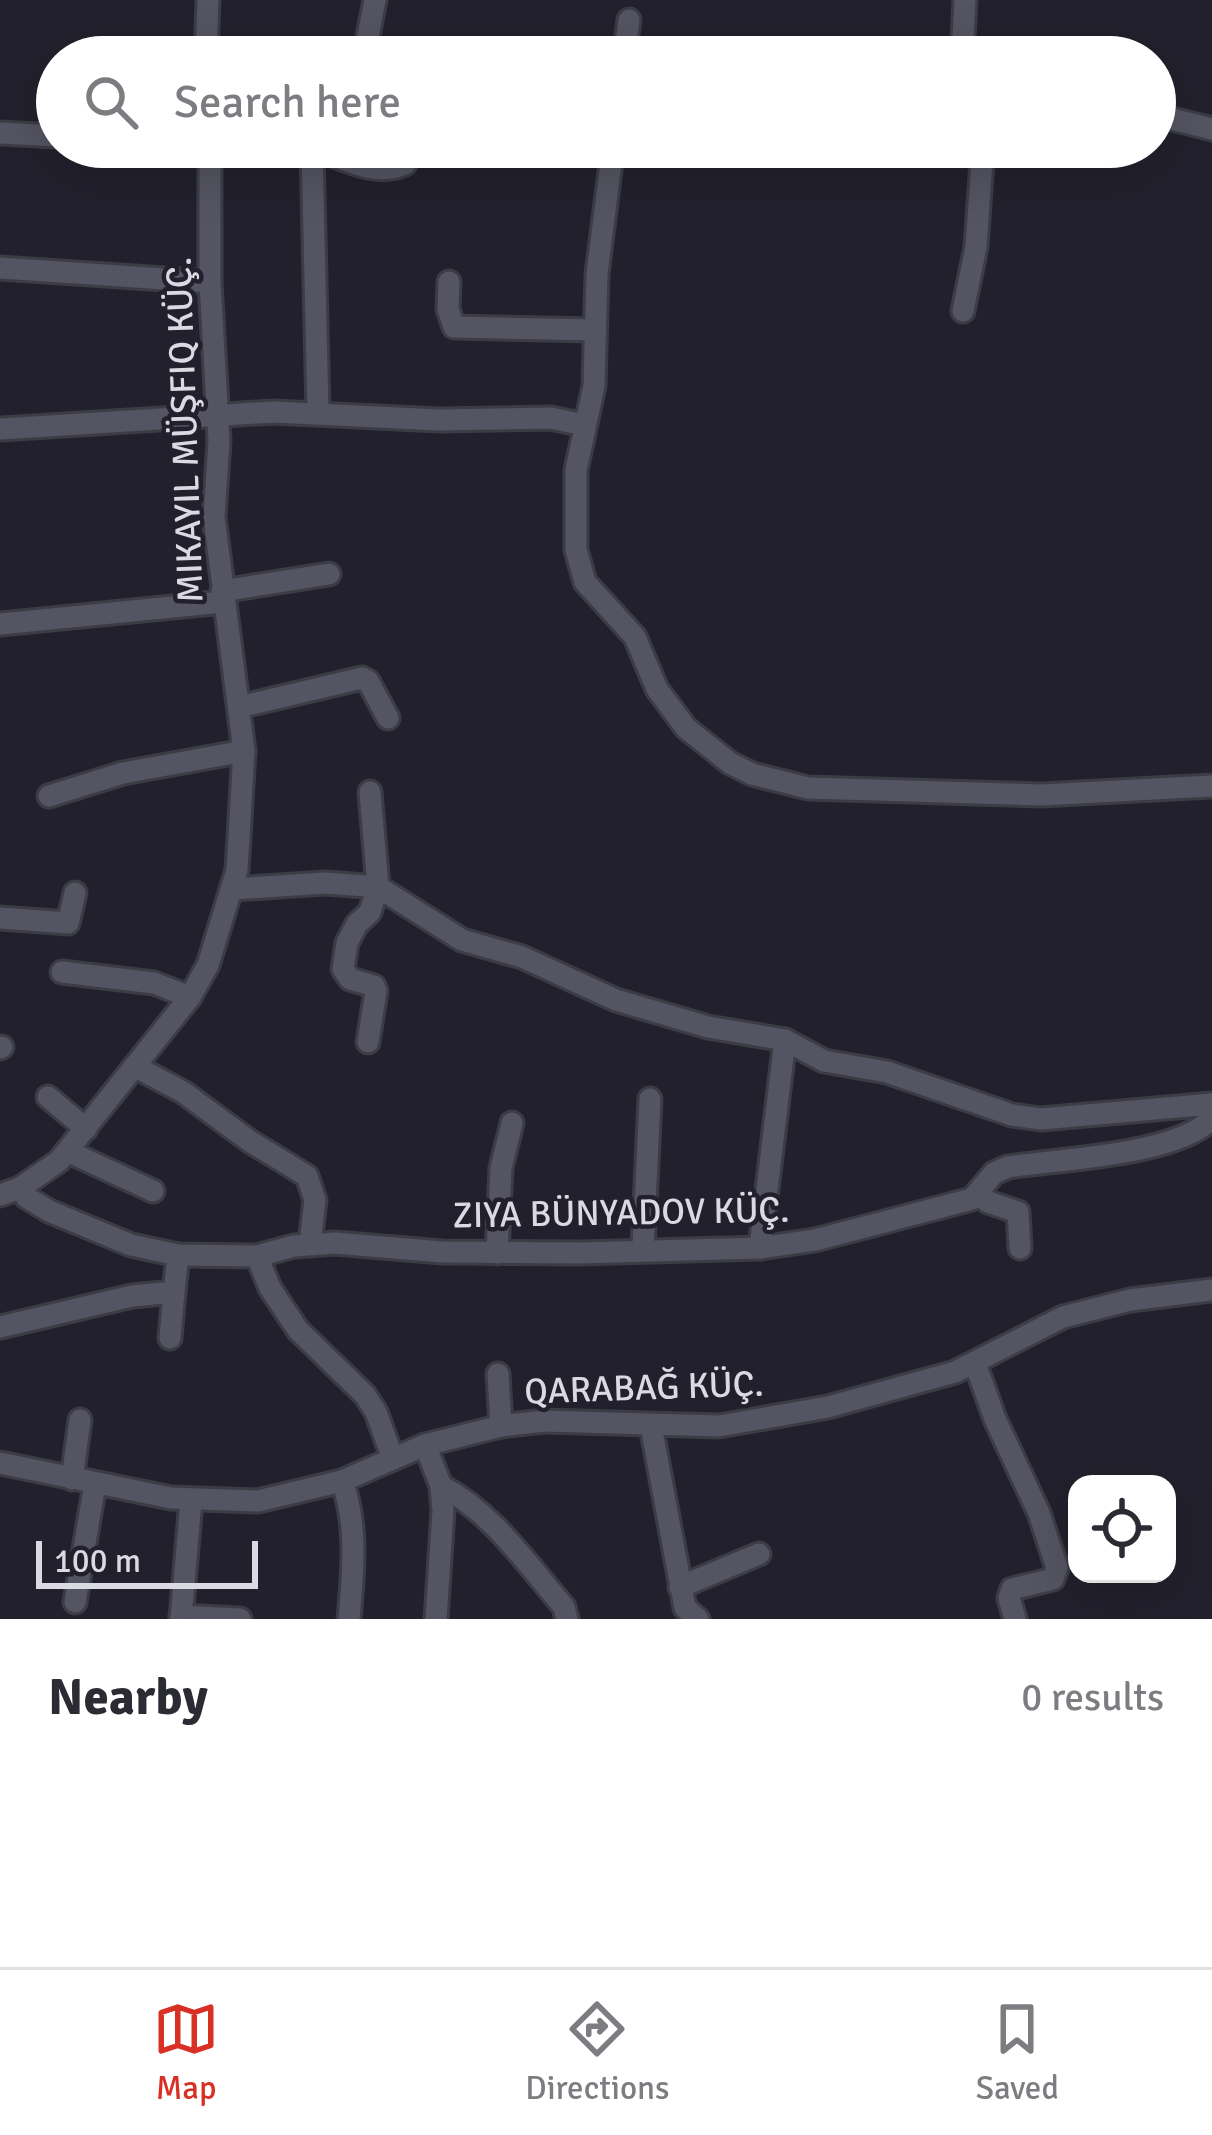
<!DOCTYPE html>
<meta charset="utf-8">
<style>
body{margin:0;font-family:Signika,sans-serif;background:#f7f7f7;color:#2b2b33}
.controls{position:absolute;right:36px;bottom:36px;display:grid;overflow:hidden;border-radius:24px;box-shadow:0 12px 48px #0002}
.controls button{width:108px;height:108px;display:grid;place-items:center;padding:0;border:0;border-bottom:3px solid #e1e1e2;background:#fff;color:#2b2b33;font:60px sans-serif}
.scale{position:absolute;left:36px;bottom:30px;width:222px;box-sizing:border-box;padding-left:12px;border:6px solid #dadae2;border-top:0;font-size:33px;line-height:42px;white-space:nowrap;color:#dadae2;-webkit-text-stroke:9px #21202c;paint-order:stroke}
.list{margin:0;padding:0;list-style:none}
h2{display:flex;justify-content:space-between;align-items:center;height:156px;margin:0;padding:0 48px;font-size:51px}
h2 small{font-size:39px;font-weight:400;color:#7c7c81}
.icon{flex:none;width:66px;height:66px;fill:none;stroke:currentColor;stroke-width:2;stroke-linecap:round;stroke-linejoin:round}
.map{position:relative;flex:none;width:1212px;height:1619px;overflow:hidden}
.search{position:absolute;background:#fff;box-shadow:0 12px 48px #0002;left:36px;right:36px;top:36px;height:132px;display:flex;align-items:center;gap:30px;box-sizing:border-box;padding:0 42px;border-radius:66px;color:#7c7c81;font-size:45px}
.sheet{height:348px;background:#fff}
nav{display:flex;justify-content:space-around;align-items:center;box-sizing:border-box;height:168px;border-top:3px solid #e1e1e2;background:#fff;font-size:33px;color:#7c7c81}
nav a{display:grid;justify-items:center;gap:6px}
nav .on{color:#d93025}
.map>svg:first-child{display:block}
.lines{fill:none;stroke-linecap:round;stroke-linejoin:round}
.minor-casing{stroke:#3c3c45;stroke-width:27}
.minor{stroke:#545462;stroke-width:21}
.labels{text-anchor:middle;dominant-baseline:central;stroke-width:9;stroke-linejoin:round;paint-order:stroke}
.street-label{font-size:36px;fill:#dadae2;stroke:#21202c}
</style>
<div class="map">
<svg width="1212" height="1619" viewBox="0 0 1212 1619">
<rect width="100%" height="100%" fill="#21202c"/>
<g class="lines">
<defs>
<g id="minor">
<polyline points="206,57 208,0"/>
<polyline points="364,57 375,0"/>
<polyline points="624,57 629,20"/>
<polyline points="962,57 965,0"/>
<polyline points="1168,118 1212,129"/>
<polyline points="0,133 57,136"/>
<polyline points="312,147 318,413"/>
<path d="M312,147C341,157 374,178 405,164L410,147"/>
<polyline points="613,147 597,274 594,386 576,470 576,550 585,582 635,637 657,689 686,728 730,763 752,774 808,788 1041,795 1212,786"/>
<polyline points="613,149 704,152 709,147"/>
<polyline points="0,268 210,282"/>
<polyline points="449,282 448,309 454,327 595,330"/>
<polyline points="963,311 976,247 983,147"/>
<polyline points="0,429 273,412 440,420 551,418 584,425"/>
<polyline points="222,591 329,574"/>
<polyline points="0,624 223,602"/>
<polyline points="239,707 362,678 368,681 388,718"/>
<polyline points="49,796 123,773 244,751"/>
<polyline points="233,889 326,883 378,887 462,940 522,957 616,1000 708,1027 785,1040 824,1061 887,1072 1012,1115 1041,1119 1212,1104"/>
<polyline points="0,918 68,923 75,893"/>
<polyline points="62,972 154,983 190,997"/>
<polyline points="368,1042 376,991 374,986 350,979 343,969 347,943 357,924 370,912 378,887 370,792"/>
<polyline points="0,1048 2,1047"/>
<polyline points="136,1067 183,1092 251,1142 307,1176 315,1200 310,1244"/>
<polyline points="48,1097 86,1129"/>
<polyline points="67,1151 153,1191"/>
<path d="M20,1188L26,1197L49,1211L131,1245L178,1255L257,1256L294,1246L335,1243L442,1252L580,1253L760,1248L815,1240L972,1199L994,1173L1008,1167C1060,1159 1178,1155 1212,1118"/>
<polyline points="980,1194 988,1202 1018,1212 1020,1248"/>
<polyline points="0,1195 20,1188 59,1161 190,997 208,965 237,870 244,751 214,517 219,441 210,282 210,147"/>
<polyline points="643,1248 650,1099"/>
<polyline points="760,1248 785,1040"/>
<polyline points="497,1253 501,1168 512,1123"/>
<polyline points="257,1256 270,1288 298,1330 365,1395 376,1412 393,1459"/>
<polyline points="0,1327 132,1296 174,1292 178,1255"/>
<polyline points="170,1338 174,1292"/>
<polyline points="975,1363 995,1419 1039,1513 1057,1568 1053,1579 1012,1589 1009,1598 1015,1619"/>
<polyline points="498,1374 501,1426"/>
<polyline points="651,1426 685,1608 698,1619"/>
<polyline points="425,1445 441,1486 443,1511 436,1619"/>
<polyline points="0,1463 171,1498 258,1501 342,1481 425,1445 501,1426 544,1421 719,1426 828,1407 955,1372 1063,1317 1130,1300 1212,1290"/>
<polyline points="72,1479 80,1420"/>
<path d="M342,1481C358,1526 353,1572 349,1619"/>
<path d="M441,1486C492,1512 527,1564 564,1607L567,1619"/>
<polyline points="680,1587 759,1554"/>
<polyline points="75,1602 95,1484"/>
<polyline points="181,1616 240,1619"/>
<polyline points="181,1619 191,1501"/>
</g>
</defs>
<!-- minor casing -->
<use href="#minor" class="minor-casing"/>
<!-- minor -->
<use href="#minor" class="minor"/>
</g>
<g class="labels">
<!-- street labels -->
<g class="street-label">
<text transform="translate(185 430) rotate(-92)">MIKAYIL MÜŞFIQ KÜÇ.</text>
<text transform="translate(621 1213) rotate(-1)">ZIYA BÜNYADOV KÜÇ.</text>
<text transform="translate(644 1388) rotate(-2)">QARABAĞ KÜÇ.</text>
</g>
</g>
</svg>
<div class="controls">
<button><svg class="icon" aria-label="locate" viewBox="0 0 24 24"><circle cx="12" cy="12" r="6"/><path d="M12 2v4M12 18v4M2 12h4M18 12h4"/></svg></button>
</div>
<div class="scale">100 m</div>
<div class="search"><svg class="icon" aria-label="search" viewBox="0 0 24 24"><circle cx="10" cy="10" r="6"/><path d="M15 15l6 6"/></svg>Search here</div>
</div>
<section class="sheet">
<h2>Nearby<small>0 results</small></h2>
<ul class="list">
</ul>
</section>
<nav>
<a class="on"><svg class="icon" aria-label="map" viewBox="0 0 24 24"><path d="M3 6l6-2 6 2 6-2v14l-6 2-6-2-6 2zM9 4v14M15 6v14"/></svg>Map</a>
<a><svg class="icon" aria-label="directions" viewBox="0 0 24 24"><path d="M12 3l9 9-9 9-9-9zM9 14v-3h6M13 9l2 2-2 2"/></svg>Directions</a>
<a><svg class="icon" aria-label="saved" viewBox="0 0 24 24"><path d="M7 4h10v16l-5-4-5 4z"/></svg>Saved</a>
</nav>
